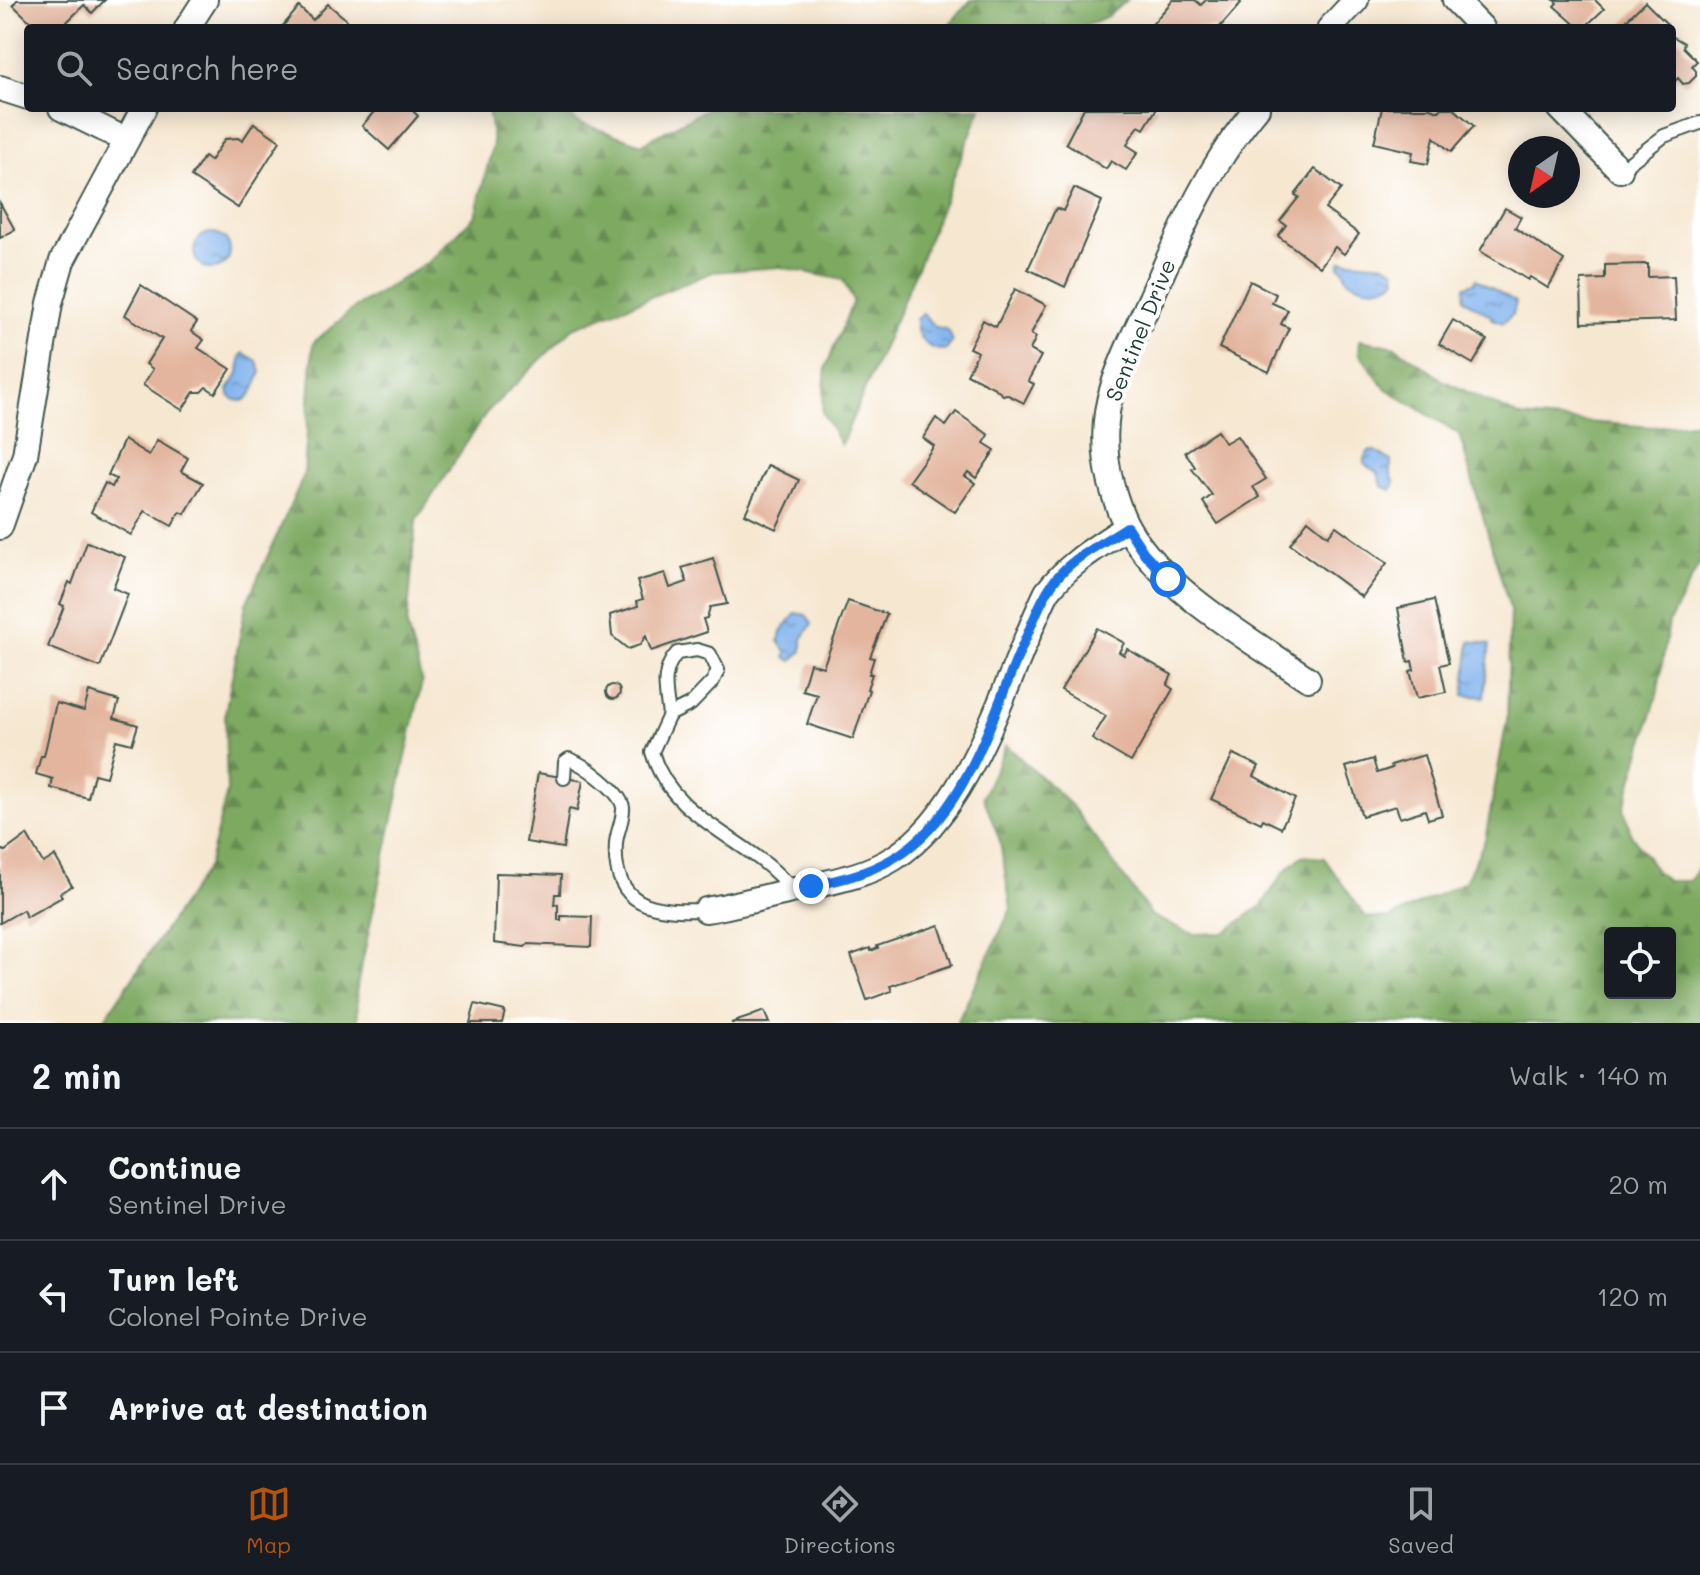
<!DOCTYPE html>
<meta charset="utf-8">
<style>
body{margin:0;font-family:Mali,sans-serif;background:#242831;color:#f1f3f6}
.controls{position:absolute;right:24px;bottom:24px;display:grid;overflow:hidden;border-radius:8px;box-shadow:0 4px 20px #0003}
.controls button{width:72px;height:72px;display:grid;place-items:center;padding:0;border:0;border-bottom:2px solid #363941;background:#171b24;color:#f1f3f6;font:40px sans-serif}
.compass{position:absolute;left:1508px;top:136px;width:72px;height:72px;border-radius:50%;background:#171b24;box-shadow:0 4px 20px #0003;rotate:214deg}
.stop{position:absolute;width:24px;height:24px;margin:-18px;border:6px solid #1a73e8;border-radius:50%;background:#fff}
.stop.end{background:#1a73e8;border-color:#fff;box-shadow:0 2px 8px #0008}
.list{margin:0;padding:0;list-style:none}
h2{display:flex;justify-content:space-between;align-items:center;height:104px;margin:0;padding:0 32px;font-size:34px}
h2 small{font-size:26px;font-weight:400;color:#9ea1a6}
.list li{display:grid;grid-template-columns:52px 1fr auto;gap:24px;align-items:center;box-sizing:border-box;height:112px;padding:0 32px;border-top:2px solid #363941}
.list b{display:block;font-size:30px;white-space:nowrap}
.list p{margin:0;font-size:26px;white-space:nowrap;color:#9ea1a6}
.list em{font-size:26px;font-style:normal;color:#9ea1a6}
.icon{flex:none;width:44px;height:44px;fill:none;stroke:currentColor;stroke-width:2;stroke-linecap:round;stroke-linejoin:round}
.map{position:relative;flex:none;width:1700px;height:1023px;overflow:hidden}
.search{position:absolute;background:#171b24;box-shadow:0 4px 20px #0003;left:24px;right:24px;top:24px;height:88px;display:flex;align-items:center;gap:20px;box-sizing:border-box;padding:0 28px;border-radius:8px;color:#9ea1a6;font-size:30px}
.sheet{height:440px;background:#171b24}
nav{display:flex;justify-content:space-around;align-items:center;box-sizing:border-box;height:112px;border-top:2px solid #363941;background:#171b24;font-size:22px;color:#9ea1a6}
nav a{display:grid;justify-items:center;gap:4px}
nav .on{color:#b45309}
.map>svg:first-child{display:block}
.forest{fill:url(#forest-firs);stroke:#4e734a;stroke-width:2;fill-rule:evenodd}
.water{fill:url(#water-ripples);stroke:#507891;stroke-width:2}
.building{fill:#e3b59e}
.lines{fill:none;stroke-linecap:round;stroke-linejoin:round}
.service-casing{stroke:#3f564b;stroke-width:16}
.minor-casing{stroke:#3f564b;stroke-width:28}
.service{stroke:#fff;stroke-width:12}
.minor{stroke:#fff;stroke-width:24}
.route{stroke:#1a73e8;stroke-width:10}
.labels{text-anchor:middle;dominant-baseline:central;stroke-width:8;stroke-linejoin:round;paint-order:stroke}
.street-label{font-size:22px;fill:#1f3d34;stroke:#fff}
</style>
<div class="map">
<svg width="1700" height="1023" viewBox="0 0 1700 1023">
<defs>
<pattern id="forest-firs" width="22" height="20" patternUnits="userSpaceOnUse" patternTransform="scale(2)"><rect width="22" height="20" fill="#7da961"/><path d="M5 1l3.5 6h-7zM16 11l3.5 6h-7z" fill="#668b51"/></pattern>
<pattern id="water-ripples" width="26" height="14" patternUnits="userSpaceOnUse" patternTransform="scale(2)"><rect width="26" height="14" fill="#81b3ee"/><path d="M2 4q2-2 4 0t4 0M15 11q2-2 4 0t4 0" fill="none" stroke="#6993c2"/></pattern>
</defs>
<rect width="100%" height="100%" fill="#fff"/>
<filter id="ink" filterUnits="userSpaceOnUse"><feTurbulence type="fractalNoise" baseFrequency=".0125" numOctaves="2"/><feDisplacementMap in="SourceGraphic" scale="16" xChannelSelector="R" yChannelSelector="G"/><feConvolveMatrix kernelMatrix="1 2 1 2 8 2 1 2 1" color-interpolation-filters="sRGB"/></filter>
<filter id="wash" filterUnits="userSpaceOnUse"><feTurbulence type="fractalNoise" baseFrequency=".006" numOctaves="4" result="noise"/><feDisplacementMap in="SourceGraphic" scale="32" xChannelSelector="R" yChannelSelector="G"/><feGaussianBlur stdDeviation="1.8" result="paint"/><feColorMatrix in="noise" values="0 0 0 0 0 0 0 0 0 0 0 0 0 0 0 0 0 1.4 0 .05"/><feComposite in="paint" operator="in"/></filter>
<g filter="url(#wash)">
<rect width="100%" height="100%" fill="#f6e7d0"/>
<!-- forest -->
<g class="forest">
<polygon points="971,0 1127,0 1108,16 1081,28 946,28"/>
<polygon points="488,108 563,108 577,122 642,144 708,108 981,108 915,273 841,445 822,412 826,367 853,301 843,280 780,267 713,272 573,328 486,413 416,521 407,626 422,682 357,986 358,1023 102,1023 208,866 227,792 225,713 246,604 304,475 313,343 353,309 430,261 475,216 493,144"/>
<path d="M1360,340L1396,347L1444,381L1521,417L1653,427L1700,422V563L1669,622L1657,696L1624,808L1631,834L1656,871L1667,881H1689L1700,866V1023H957L1011,909L1000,841L983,796L1006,745L1071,805L1152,916L1193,934L1224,933L1262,905L1284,872L1302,856L1324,858L1366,917L1390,918L1465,882L1485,840L1507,720L1510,609L1459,434L1385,388L1359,353ZM1670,933V993H1610V933Z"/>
</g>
<!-- water -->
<g class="water">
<circle cx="212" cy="251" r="18"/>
<path d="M1341,260L1385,264L1395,270L1396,279C1382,292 1362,289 1347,279L1343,269L1339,266Z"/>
<polygon points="1476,279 1516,302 1513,314 1503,323 1491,318 1491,316 1464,299 1465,286 1474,283"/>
<path d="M923,314L936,327L948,330L953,341L946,350C927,351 915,337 916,319Z"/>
<path d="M244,353L257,361L261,372C255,387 249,410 230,397L228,390L239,373L241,355Z"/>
<polygon points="1369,451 1376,451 1391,461 1391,474 1395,483 1391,490 1382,486 1378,473 1364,464 1364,458"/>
<polygon points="796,613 806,615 812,624 802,639 802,651 792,661 785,657 787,653 779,641 781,632"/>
<polygon points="1470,641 1490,644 1484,697 1464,695"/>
</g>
<g id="blocks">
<!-- building -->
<g class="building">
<polygon points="17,0 105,0 92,13 84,5 61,28 37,28 13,5"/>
<polygon points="1173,0 1195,0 1201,5 1206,0 1238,0 1241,3 1219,28 1149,28"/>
<polygon points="1554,0 1595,0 1604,9 1584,28 1579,28 1554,6 1557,3"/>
<polygon points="1645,2 1667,24 1662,28 1618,28"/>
<polygon points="328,4 347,20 340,28 281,28 299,7 313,20"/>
<polygon points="1672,36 1684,43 1683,47 1697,61 1692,66 1696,71 1696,76 1689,83 1683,84 1678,78 1672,84"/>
<polygon points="377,108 410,108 418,116 389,150 362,126"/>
<polygon points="1084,108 1157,108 1144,129 1139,126 1131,137 1127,145 1138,152 1126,170 1111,161 1106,169 1066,143"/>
<polygon points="1382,108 1430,108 1439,111 1442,108 1453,108 1474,126 1451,152 1434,137 1428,164 1411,161 1413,152 1374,143"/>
<polygon points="254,123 280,141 238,208 191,177 204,157 210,161 225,139 238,138 242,141"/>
<polygon points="1315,169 1341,189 1325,209 1359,234 1344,254 1335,247 1320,267 1278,236 1286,225 1280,221 1299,197 1295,195"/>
<polygon points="1074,188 1102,201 1065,287 1028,269 1056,208 1063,211"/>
<polygon points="0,203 15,230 0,238"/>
<polygon points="1505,208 1521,217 1515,228 1564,260 1548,288 1530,277 1528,280 1480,251"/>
<polygon points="1648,264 1648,277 1674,276 1676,320 1582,323 1581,280 1605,279 1605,265"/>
<polygon points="1250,281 1276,294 1272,303 1288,310 1281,324 1289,328 1269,372 1219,348"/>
<polygon points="141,285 197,322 191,331 204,340 198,348 231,369 215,393 206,387 201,392 194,392 182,410 143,385 153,369 146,364 162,339 125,315"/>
<polygon points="1015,289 1046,305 1031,334 1036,337 1030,350 1041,356 1028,381 1034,384 1024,403 1006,394 1003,395 995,388 967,374 978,352 969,348 983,320 996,327"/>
<polygon points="1453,320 1487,340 1473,364 1439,344"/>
<polygon points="956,412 989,435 984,443 995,450 976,478 968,472 965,476 975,483 955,512 909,481 934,446 923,438 936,418 946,426"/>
<polygon points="1217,431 1225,443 1237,436 1266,479 1253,487 1260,497 1218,524 1203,502 1212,495 1192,469 1195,467 1185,452"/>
<polygon points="124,440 149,455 157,440 188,458 181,471 203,483 185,514 180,512 172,526 145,511 131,535 91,512 105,483 112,487 116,479 108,475"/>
<polygon points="768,465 799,480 776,529 745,514"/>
<polygon points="1308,520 1328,536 1336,526 1387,563 1362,597 1290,544"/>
<polygon points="87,542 125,557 113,588 128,594 100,667 48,647 64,606 60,604 69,582 72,584"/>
<polygon points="713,558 727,604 710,607 707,618 703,619 707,632 651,651 646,636 640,645 628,649 612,636 610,615 638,606 637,601 643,599 637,581 665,573 670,588 687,582 682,568"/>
<polygon points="1434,600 1449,663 1440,665 1446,692 1417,698 1410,671 1414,670 1412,661 1408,662 1398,608"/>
<polygon points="848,601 887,614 870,657 874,658 869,674 872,674 867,689 869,690 853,739 807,724 817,694 802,690 810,663 823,667"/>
<polygon points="1097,628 1124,643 1119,652 1124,655 1127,649 1172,675 1167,685 1173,689 1131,762 1092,739 1106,716 1061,690"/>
<circle cx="613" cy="692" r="7"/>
<polygon points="89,692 119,701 114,718 138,725 132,744 116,740 106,777 94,774 88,798 51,788 53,779 36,774 41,756 44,756 56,703 84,711"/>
<polygon points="1233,754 1259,766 1254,776 1295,799 1281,828 1263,819 1261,823 1211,799"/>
<polygon points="1424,755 1442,815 1428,819 1425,810 1400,818 1396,806 1362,816 1346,767 1373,759 1377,773 1392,768 1391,765"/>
<polygon points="538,773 583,781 577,811 569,809 563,848 526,842"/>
<polygon points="27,835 43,863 55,856 72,886 60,893 62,897 26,917 23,910 0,923 0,849 5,851"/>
<polygon points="496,873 561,875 560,894 555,894 554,905 558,904 558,920 561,920 561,916 592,917 591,947 528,944 525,947 494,943"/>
<polygon points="939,925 952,965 890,986 892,991 867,1000 851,955 870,948 871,951 878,948 877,946"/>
<polygon points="475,1004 505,1011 502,1023 470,1023"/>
<polygon points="764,1011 769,1023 731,1023 749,1017"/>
</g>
</g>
</g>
<g filter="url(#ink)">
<use href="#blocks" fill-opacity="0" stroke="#3f564b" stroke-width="2"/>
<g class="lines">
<defs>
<g id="service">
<polyline points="1620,170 1664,136 1700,123"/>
<path d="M669,715C666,692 660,672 677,653L697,650L710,654L718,670L713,681L691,704L669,715L652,752C668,809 724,830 766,864C776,872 785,882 794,890"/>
<path d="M564,778L565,762L569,759C584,764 620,791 623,807C624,818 617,831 616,843C612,907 653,912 706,910"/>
</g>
<g id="minor">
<polyline points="1455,0 1482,28"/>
<polyline points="187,28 205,0"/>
<polyline points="1330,28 1356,0"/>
<polyline points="0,88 28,97"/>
<polyline points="61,108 126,140"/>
<path d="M1257,108C1209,165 1181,230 1151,298C1138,327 1122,357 1113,387C1103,417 1103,452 1111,483C1115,498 1120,514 1128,528C1164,591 1248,638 1308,679"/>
<polyline points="1560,108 1620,170"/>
<polyline points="0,527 25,455 50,303 62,261 144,108"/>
<path d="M706,910C736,905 765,897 795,890C828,882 864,877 894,858C972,809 1007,674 1047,592C1069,563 1097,547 1127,527"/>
</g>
</defs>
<!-- service casing -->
<use href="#service" class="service-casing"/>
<!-- minor casing -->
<use href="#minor" class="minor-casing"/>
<!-- service -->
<use href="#service" class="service"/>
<!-- minor -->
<use href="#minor" class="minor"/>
</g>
</g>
<g class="lines" filter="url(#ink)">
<!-- route -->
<path class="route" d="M811,886C839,880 866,874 892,859C965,817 990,721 1021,649C1033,623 1042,593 1061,573C1079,554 1106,541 1127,527L1144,553L1168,579"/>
</g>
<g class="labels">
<!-- street labels -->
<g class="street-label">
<text transform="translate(1140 330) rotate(-68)">Sentinel Drive</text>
</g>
</g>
</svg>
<div class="controls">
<button><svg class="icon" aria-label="locate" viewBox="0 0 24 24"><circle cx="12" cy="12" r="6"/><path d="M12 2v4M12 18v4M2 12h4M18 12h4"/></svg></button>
</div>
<svg class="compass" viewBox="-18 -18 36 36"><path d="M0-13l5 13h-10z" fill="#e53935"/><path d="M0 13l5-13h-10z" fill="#9ea1a6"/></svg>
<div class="stop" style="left:1168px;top:579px"></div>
<div class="stop end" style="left:811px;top:886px"></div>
<div class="search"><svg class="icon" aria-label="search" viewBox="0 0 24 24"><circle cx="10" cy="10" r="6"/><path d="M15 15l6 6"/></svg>Search here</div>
</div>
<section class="sheet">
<h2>2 min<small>Walk · 140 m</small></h2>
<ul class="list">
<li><svg class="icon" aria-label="ahead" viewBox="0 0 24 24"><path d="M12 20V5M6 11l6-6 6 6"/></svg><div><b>Continue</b><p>Sentinel Drive</p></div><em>20 m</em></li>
<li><svg class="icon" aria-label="left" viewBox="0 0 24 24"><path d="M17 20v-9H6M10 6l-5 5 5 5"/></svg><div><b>Turn left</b><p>Colonel Pointe Drive</p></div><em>120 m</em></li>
<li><svg class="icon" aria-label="arrive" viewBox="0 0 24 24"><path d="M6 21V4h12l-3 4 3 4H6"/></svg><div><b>Arrive at destination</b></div></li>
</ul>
</section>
<nav>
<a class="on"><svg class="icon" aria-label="map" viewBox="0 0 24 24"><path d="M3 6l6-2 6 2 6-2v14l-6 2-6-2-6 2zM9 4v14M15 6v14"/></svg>Map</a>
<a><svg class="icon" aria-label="directions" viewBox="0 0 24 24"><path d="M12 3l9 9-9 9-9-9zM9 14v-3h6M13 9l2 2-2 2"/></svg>Directions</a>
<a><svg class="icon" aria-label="saved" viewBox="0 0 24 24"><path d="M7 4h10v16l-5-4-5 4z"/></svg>Saved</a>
</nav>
